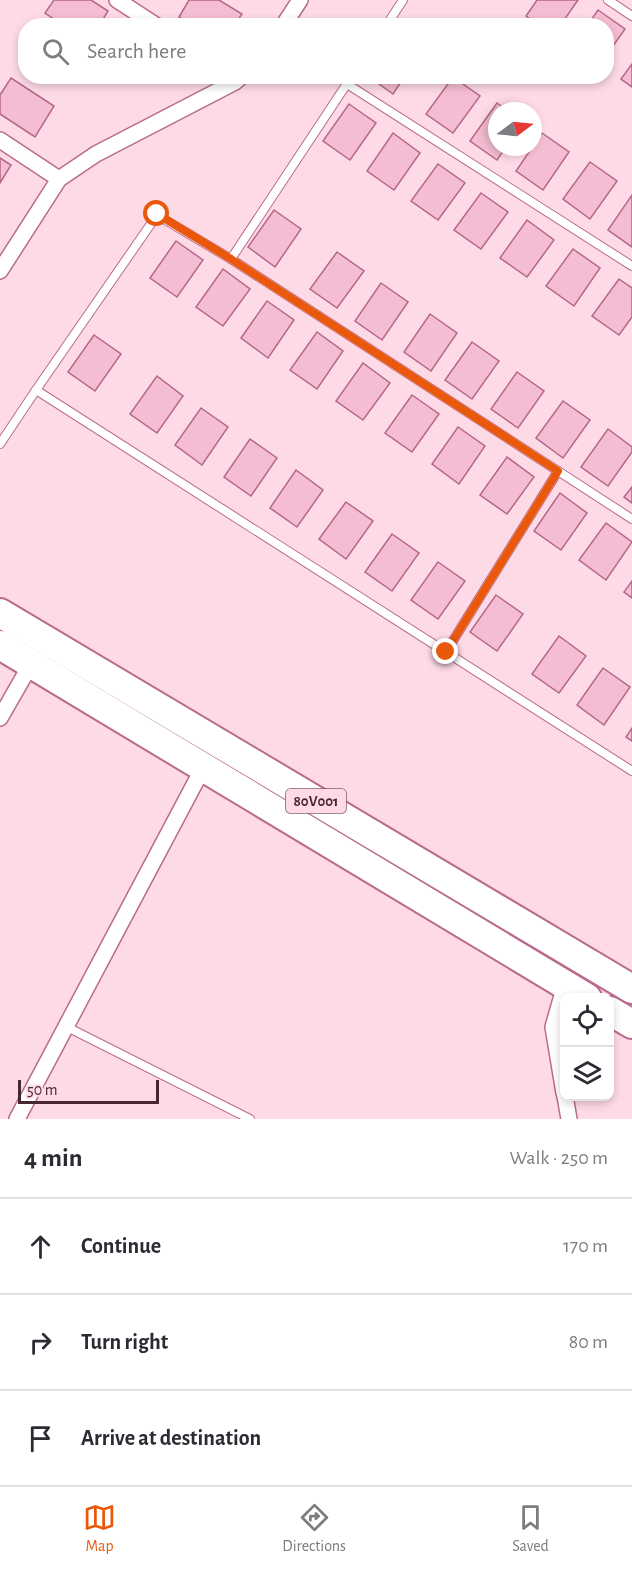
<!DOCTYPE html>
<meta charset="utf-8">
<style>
body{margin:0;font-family:"Alegreya Sans",sans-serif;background:#f2f2f3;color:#2b2b33}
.controls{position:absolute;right:18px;bottom:18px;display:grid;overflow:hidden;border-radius:12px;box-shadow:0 3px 9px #0003}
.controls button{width:54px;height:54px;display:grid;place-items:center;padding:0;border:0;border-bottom:2px solid #e1e1e2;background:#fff;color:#2b2b33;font:30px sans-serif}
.compass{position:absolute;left:488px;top:102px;width:54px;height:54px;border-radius:50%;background:#fff;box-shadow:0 3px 9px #0003;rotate:74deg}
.scale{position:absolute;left:18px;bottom:15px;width:141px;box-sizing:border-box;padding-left:6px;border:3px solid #482735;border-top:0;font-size:16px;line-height:21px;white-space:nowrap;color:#482735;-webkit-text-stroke:4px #fedae7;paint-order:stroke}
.stop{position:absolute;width:18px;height:18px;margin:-14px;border:4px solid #ea580c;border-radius:50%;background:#fff}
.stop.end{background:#ea580c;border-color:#fff;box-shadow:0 2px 6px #0008}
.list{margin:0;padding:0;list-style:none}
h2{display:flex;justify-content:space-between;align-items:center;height:78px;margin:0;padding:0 24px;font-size:26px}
h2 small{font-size:20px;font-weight:400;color:#7c7c81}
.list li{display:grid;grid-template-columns:39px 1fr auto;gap:18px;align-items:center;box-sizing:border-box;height:96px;padding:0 24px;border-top:2px solid #e1e1e2}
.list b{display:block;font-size:22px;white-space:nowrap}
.list em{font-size:20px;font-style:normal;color:#7c7c81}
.icon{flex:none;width:33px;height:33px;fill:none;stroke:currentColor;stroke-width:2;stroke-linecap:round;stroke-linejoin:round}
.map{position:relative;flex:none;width:632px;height:1119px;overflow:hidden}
.search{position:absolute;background:#fff;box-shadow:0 3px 9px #0003;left:18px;right:18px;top:18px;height:66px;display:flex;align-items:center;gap:15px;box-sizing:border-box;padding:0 21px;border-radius:24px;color:#7c7c81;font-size:22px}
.sheet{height:366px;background:#fff}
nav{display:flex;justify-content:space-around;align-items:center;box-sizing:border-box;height:84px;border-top:2px solid #e1e1e2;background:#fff;font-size:16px;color:#7c7c81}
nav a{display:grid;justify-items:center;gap:3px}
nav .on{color:#ea580c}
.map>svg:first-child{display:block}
.building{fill:#f5bdd3;stroke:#b46788;stroke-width:1.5}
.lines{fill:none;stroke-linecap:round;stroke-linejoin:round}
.lane-casing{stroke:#b96b8d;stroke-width:10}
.street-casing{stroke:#b96b8d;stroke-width:18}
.highway-casing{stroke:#b96b8d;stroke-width:32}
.lane{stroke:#fff;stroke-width:8}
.street{stroke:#fff;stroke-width:15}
.highway{stroke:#fff;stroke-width:28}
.route{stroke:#ea580c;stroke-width:8}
.labels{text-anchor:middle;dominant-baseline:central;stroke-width:4.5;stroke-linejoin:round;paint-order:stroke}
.shield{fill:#fedae7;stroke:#7f5d6a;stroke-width:1.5}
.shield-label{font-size:15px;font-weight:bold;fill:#482735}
</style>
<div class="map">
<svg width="632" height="1119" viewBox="0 0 632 1119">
<rect width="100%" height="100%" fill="#fedae7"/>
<!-- building -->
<g class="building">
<polygon points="54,0 91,0 108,11 99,26 64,26 45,13"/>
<polygon points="189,0 219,0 242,14 234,26 193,26 179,17"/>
<polygon points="537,0 578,0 560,26 539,26 526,16"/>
<polygon points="598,10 625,29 606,56 606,26 587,26"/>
<polygon points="632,64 632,87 621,79"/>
<polygon points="368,76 405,76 393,94"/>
<polygon points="453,77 480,96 453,133 426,114"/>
<polygon points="11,78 54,106 35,137 0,114 0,95"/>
<polygon points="497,103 508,111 497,111 497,147 506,147 497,160 470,141"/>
<polygon points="349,104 376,123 350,160 323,141"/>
<polygon points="393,133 420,153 394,190 367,171"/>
<polygon points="542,133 569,152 543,190 516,171"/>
<polygon points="0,158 11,165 0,183"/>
<polygon points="590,162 617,181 590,219 563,199"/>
<polygon points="438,164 465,183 438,220 411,201"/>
<polygon points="481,193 508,212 481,249 454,230"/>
<polygon points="632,195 632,247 608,230"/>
<polygon points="274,210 301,229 275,267 248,247"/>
<polygon points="527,220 554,240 527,277 500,258"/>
<polygon points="176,241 203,260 177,297 150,278"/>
<polygon points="573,249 600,268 574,306 546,286"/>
<polygon points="337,252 364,271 337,308 310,289"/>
<polygon points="223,269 250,289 223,326 196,307"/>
<polygon points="619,279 632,288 632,317 619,335 592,316"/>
<polygon points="381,283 408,302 382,340 355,321"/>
<polygon points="267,301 294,320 268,358 241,338"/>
<polygon points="430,314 457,333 431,371 404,352"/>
<polygon points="317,332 343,351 317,389 290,370"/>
<polygon points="94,335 121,354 95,391 68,372"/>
<polygon points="472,342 499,361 472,399 445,380"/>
<polygon points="363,363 390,383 363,420 336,401"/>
<polygon points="517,372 544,391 518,428 491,409"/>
<polygon points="157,376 183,396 157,433 130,414"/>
<polygon points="412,395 439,414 412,452 385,433"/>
<polygon points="563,401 590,420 563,458 536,438"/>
<polygon points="201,408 228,427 202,465 175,445"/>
<polygon points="458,427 485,446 459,484 432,464"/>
<polygon points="608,429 632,447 632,452 608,486 581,467"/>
<polygon points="250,439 277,458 251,496 224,477"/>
<polygon points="507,457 534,477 507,514 480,495"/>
<polygon points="296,470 323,490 297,527 270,508"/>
<polygon points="632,487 632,503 624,497"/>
<polygon points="560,493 587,513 561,550 534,531"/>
<polygon points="346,502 373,521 346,559 319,539"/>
<polygon points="606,523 632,542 606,580 579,560"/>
<polygon points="392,534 419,553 392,591 365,572"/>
<polygon points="438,562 465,581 438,619 411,600"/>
<polygon points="632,581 632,598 624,592"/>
<polygon points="496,595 523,614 497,651 470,632"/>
<polygon points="559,636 586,656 559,693 532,674"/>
<polygon points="603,668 630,687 604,725 577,705"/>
<polygon points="632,728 632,741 626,737"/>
</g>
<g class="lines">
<defs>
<g id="lane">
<polyline points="608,0 632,16"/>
<polyline points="386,26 403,0"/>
<polyline points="352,76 231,259 632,519"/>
<polyline points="347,84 632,266"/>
<polyline points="36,390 157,215 231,259"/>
<polyline points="0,444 36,390 632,771"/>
<polyline points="446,652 558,471"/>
<polyline points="67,1027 250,1119"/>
</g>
<g id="street">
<polyline points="117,0 157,26"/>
<polyline points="283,26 300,0"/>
<polyline points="0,140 59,179"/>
<polyline points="0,271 59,179 96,154 235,82 242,76"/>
<polyline points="0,718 31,664"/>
<polyline points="564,1093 553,1027 565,985"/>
<polyline points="565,1096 569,1119"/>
<polyline points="17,1119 203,768"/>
</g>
<g id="highway">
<polyline points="0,613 632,989"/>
<polyline points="0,645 587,998"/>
<polyline points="610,1011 632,1024"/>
</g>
</defs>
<!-- lane casing -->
<use href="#lane" class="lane-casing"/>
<!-- street casing -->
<use href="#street" class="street-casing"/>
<!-- highway casing -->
<use href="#highway" class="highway-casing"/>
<!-- lane -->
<use href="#lane" class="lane"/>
<!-- street -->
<use href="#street" class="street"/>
<!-- highway -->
<use href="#highway" class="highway"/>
</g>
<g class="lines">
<!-- route -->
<polyline class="route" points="157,214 231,259 558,471 446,652"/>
</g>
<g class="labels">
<!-- shield labels -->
<rect class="shield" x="286" y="789" width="60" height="24" rx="4.5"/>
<g class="shield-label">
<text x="316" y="801">80V001</text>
</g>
</g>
</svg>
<div class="controls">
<button><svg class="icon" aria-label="locate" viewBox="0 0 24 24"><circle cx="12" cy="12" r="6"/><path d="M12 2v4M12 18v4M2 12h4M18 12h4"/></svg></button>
<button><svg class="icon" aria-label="layers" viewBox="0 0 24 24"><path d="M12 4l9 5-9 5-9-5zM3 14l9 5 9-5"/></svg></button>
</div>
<svg class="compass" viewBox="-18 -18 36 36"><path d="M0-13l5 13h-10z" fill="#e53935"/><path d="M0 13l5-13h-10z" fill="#7c7c81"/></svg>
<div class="scale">50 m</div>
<div class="stop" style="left:157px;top:214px"></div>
<div class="stop end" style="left:446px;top:652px"></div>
<div class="search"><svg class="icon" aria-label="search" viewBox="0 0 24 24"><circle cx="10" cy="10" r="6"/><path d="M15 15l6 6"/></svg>Search here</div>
</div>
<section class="sheet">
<h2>4 min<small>Walk · 250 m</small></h2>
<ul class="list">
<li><svg class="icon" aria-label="ahead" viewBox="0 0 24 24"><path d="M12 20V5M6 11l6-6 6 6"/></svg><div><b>Continue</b></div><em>170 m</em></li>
<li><svg class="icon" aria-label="right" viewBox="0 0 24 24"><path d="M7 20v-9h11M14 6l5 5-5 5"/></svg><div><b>Turn right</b></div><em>80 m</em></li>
<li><svg class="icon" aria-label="arrive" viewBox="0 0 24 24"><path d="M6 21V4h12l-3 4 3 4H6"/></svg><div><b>Arrive at destination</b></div></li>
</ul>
</section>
<nav>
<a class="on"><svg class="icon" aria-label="map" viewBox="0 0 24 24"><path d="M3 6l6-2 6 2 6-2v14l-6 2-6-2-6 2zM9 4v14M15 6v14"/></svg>Map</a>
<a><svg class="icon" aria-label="directions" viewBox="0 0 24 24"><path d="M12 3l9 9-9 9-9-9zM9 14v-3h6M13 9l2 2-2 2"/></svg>Directions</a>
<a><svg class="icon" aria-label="saved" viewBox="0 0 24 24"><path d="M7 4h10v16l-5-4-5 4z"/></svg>Saved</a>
</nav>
